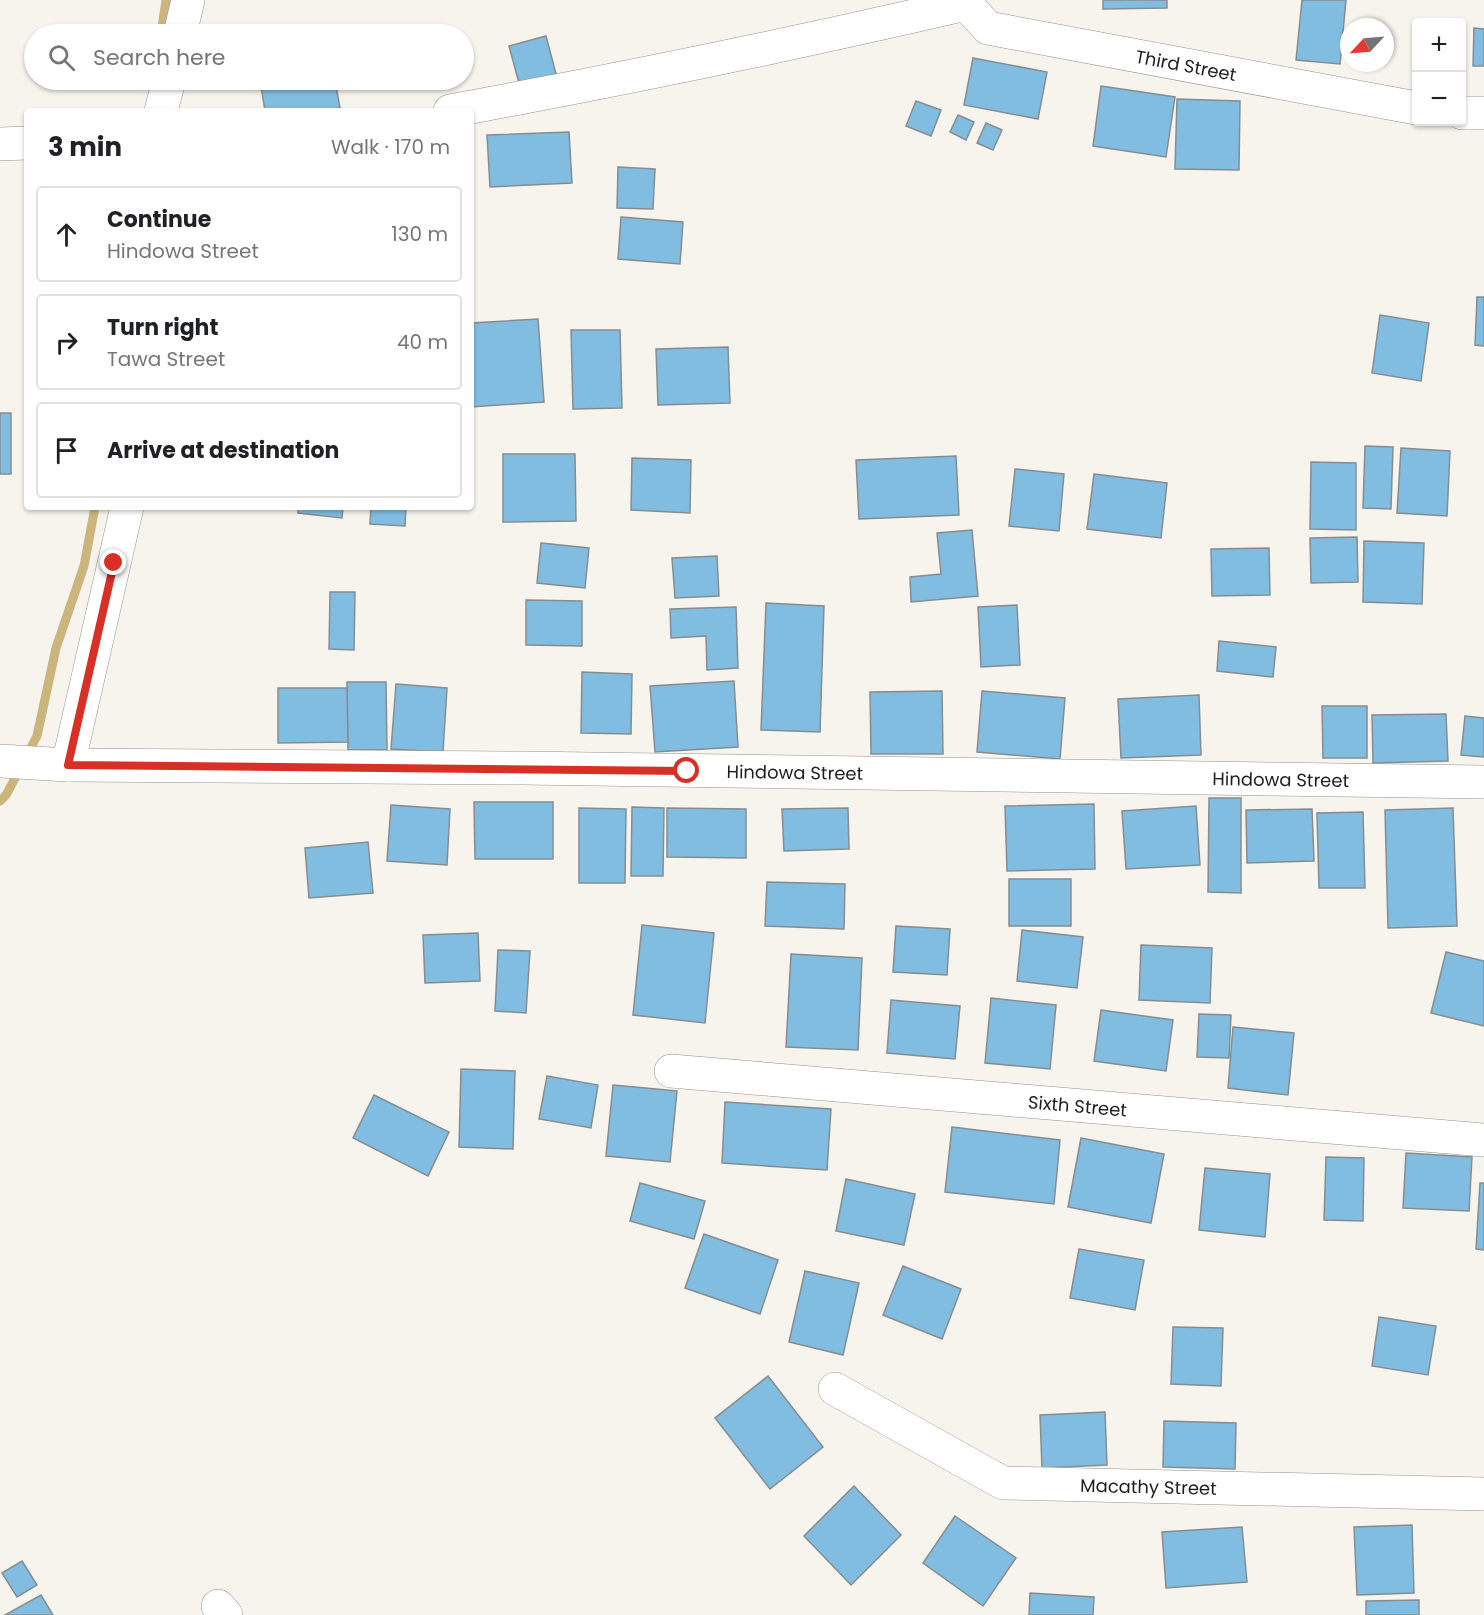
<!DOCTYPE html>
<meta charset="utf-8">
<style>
body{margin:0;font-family:Poppins,sans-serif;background:#f6f6f6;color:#202124}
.controls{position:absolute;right:18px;top:18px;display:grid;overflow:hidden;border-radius:6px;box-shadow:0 2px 4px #0004}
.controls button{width:54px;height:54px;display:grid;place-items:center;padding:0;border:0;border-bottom:2px solid #e0e0e0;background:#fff;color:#202124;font:30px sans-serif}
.compass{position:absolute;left:1340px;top:18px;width:54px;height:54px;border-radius:50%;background:#fff;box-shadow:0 2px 4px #0004;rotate:244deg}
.stop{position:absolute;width:18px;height:18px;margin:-14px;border:4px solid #d93025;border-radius:50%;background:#fff}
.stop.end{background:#d93025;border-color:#fff;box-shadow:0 2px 6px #0008}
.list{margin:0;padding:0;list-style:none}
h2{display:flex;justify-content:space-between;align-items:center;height:78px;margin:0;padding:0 24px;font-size:26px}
h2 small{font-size:20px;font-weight:400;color:#757577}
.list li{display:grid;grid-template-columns:39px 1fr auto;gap:18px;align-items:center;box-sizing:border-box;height:96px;margin:0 12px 12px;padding:0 12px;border:2px solid #e0e0e0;border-radius:6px}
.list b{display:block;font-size:22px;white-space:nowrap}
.list p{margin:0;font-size:20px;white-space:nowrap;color:#757577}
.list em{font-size:20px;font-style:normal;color:#757577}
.icon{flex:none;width:33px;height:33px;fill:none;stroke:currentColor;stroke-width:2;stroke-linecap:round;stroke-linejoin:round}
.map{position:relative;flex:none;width:1484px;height:1615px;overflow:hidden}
.search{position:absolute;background:#fff;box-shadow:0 2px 4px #0004;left:24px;top:24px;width:450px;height:66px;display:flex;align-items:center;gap:15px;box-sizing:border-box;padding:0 21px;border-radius:33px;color:#757577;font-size:22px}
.panel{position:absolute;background:#fff;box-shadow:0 2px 4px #0004;left:24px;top:108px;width:450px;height:402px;border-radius:6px}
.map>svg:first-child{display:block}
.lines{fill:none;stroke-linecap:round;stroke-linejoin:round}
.stream{stroke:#ccb57c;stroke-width:9}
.building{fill:#81bde0;stroke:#868d91;stroke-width:1.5}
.minor-casing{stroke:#96938c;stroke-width:34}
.minor{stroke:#fff;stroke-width:33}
.route{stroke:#d93025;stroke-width:8}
.labels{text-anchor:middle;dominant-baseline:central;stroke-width:6;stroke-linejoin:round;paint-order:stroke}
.street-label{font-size:18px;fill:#1f1e1b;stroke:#f7f4ed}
</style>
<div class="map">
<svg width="1484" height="1615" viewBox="0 0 1484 1615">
<rect width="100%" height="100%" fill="#f7f4ed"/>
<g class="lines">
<!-- stream -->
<g class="stream">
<polyline points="161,34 166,0"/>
<polyline points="27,755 37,736 56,648 84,566 95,507"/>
<polyline points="0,801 6,795 21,767"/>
</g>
</g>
<!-- building -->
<g class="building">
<polygon points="1103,0 1167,0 1167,8 1103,9"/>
<polygon points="1302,0 1346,0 1340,64 1296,60"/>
<polygon points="1474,28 1484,29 1484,66 1473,66"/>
<polygon points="546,36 556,74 519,83 509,46"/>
<polygon points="973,58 1047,72 1038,119 964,105"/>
<polygon points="260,80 335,80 340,108 321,111 265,111"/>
<polygon points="1101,86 1175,97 1166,157 1093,146"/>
<polygon points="1177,99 1240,101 1239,170 1175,169"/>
<polygon points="916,101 941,110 931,136 906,126"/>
<polygon points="958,115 974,122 966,140 950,132"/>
<polygon points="986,123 1002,130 993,150 977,143"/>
<polygon points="569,132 572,183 490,187 487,135"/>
<polygon points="618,167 655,169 653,209 617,208"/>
<polygon points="621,217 683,222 680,264 618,259"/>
<polygon points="1477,297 1484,297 1484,346 1475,345"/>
<polygon points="1380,315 1429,323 1421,381 1372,373"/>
<polygon points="538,319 544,402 471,407 471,323"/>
<polygon points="571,330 620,330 622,408 573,409"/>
<polygon points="728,347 730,403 658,405 656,349"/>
<rect x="0" y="413" width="11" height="61"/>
<polygon points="1365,446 1393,447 1391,509 1363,508"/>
<polygon points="1401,448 1450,451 1447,516 1397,513"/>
<polygon points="503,454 575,454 576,521 503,522"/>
<polygon points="956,456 959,515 859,519 856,460"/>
<polygon points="632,458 691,460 690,513 631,510"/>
<polygon points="1311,462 1356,463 1356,530 1310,529"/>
<polygon points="1015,469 1064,474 1059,531 1009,526"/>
<polygon points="1094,474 1167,483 1161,538 1087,529"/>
<polygon points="298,507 343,507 342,518 298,513"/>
<polygon points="371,507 406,507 405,526 370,524"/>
<polygon points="972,530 978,596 911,602 910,577 941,574 937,533"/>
<polygon points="1357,537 1358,582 1311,583 1310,538"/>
<polygon points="1364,541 1424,543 1422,604 1363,602"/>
<polygon points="541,543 589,548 585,588 537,583"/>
<polygon points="1269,548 1270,595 1212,596 1211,549"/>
<polygon points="717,556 719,596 675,598 672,558"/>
<polygon points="330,592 355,592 354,650 329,649"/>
<polygon points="526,600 582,601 582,646 526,645"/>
<polygon points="766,603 824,606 820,732 761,730"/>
<polygon points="1017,605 1020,665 981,667 978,607"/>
<polygon points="736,607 738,668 707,670 706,636 671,638 670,609"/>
<polygon points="1219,641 1276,647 1273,677 1217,671"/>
<polygon points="582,672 632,674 631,734 581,733"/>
<polygon points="734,681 738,747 655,752 650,686"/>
<polygon points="347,682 386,682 387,750 348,750"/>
<polygon points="396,684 447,688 443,752 391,749"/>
<polygon points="278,688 347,688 348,742 278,743"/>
<polygon points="942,691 943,754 871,754 870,692"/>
<polygon points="982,691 1065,698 1060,759 977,752"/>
<polygon points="1199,695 1201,755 1121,758 1118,699"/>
<polygon points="1322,706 1367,706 1367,758 1323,758"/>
<polygon points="1446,714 1448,761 1373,763 1372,715"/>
<polygon points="1465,716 1484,718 1484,757 1461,755"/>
<polygon points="1209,798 1241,798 1241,893 1208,892"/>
<polygon points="474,802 553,802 553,859 475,859"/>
<polygon points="1094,804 1095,869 1007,871 1005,806"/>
<polygon points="391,805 450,809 447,865 387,861"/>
<polygon points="1196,806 1200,865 1126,869 1122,811"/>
<polygon points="632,807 664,808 663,876 631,876"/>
<polygon points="579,808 626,809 625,883 579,883"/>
<polygon points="667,808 746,809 746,858 667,857"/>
<polygon points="848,808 849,849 784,851 782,809"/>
<polygon points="1453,808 1457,926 1388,928 1385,810"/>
<polygon points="1312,809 1314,861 1247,863 1246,810"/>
<polygon points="1363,812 1365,888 1319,888 1317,813"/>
<polygon points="368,842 373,893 309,898 305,848"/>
<rect x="1009" y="879" width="62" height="47"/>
<polygon points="767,882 845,884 844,929 765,926"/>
<polygon points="642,925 714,933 705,1023 633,1015"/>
<polygon points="896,926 950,929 947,975 893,972"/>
<polygon points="1022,930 1083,937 1077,988 1017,981"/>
<polygon points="478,933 480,981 425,983 423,935"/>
<polygon points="1141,945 1212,948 1210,1003 1139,1000"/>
<polygon points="498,950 530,951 526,1013 495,1011"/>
<polygon points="1446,952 1484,961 1484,1026 1431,1013"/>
<polygon points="791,954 862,958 858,1050 786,1047"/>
<polygon points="991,998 1056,1005 1050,1069 985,1063"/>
<polygon points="891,1000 960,1006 955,1059 887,1053"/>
<polygon points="1101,1010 1173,1020 1166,1071 1094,1061"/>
<polygon points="1199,1014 1231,1015 1229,1058 1197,1057"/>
<polygon points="1233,1027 1294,1033 1288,1095 1228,1088"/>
<polygon points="461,1069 515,1071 513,1149 459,1147"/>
<polygon points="547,1076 598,1085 591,1128 539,1119"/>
<polygon points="613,1085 677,1091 670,1162 606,1156"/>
<polygon points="374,1095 449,1132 428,1176 353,1138"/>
<polygon points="725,1102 831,1109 827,1170 722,1163"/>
<polygon points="952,1127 1060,1140 1054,1204 945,1192"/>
<polygon points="1081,1138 1164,1154 1151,1223 1068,1207"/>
<polygon points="1406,1153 1472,1157 1469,1211 1403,1208"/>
<polygon points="1326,1157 1364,1158 1363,1221 1324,1220"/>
<polygon points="1205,1168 1270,1174 1265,1237 1199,1230"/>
<polygon points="846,1179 915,1194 904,1245 836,1231"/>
<polygon points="640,1183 705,1201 694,1239 630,1221"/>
<polygon points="1480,1183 1484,1183 1484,1250 1476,1249"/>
<polygon points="704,1234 778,1260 760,1314 685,1288"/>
<polygon points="1079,1249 1144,1260 1135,1310 1070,1298"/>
<polygon points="903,1266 961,1289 942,1339 883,1315"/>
<polygon points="805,1271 859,1283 843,1355 789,1342"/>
<polygon points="1379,1317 1436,1326 1428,1375 1372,1366"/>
<polygon points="1173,1327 1223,1328 1221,1386 1171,1384"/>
<polygon points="768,1376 823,1447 770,1489 715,1418"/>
<polygon points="1105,1412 1107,1465 1042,1468 1040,1415"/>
<polygon points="1164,1421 1236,1423 1235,1469 1163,1467"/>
<polygon points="854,1486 901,1535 851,1585 804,1536"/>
<polygon points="955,1516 1016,1558 983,1606 923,1563"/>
<polygon points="1412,1525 1414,1593 1357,1595 1354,1527"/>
<polygon points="1242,1527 1247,1582 1166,1588 1162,1532"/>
<polygon points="22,1561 37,1585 17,1597 2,1573"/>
<polygon points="1030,1593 1094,1597 1093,1615 1029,1615"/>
<polygon points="41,1595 53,1615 5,1615"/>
<polygon points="1419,1600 1419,1615 1366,1615 1366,1601"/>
</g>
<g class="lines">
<defs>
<g id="minor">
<path id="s1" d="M966,4L988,28L1416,108"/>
<polyline points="180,34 188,0"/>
<polyline points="161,111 169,80"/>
<path d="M450,111C623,79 794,44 966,4"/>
<polyline points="1462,113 1484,113"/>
<polyline points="0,144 27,143"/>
<path id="s2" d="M0,761L68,765L523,768L1484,782"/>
<polyline points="68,765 127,507"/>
<path id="s3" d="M671,1071L1484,1140"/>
<path id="s4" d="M835,1389L1003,1483L1484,1494"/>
<polyline points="218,1606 226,1615"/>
</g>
</defs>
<!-- minor casing -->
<use href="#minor" class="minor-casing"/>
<!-- minor -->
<use href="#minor" class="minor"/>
</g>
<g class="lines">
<!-- route -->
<polyline class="route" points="114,563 68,765 687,771"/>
</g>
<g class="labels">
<!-- street labels -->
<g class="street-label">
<text stroke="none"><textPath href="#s1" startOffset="234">Third Street</textPath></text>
<text stroke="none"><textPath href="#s2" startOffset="795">Hindowa Street</textPath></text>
<text stroke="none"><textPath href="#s2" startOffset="1281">Hindowa Street</textPath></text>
<text stroke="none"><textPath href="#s3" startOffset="408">Sixth Street</textPath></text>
<text stroke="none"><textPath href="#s4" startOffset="338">Macathy Street</textPath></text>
</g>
</g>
</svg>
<div class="controls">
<button>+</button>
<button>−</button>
</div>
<svg class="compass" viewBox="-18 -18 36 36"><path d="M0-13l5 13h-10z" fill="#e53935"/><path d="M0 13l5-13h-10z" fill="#757577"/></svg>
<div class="stop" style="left:687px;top:771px"></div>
<div class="stop end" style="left:114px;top:563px"></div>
<div class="search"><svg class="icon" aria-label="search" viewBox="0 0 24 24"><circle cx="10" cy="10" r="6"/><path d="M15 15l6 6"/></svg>Search here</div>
<section class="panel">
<h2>3 min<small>Walk · 170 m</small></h2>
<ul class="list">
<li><svg class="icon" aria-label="ahead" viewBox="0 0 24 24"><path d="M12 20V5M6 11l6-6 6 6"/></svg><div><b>Continue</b><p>Hindowa Street</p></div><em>130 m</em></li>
<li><svg class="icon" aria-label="right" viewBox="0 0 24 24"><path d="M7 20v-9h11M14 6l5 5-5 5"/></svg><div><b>Turn right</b><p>Tawa Street</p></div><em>40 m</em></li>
<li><svg class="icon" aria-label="arrive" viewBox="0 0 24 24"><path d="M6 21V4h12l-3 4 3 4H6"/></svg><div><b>Arrive at destination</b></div></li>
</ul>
</section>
</div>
